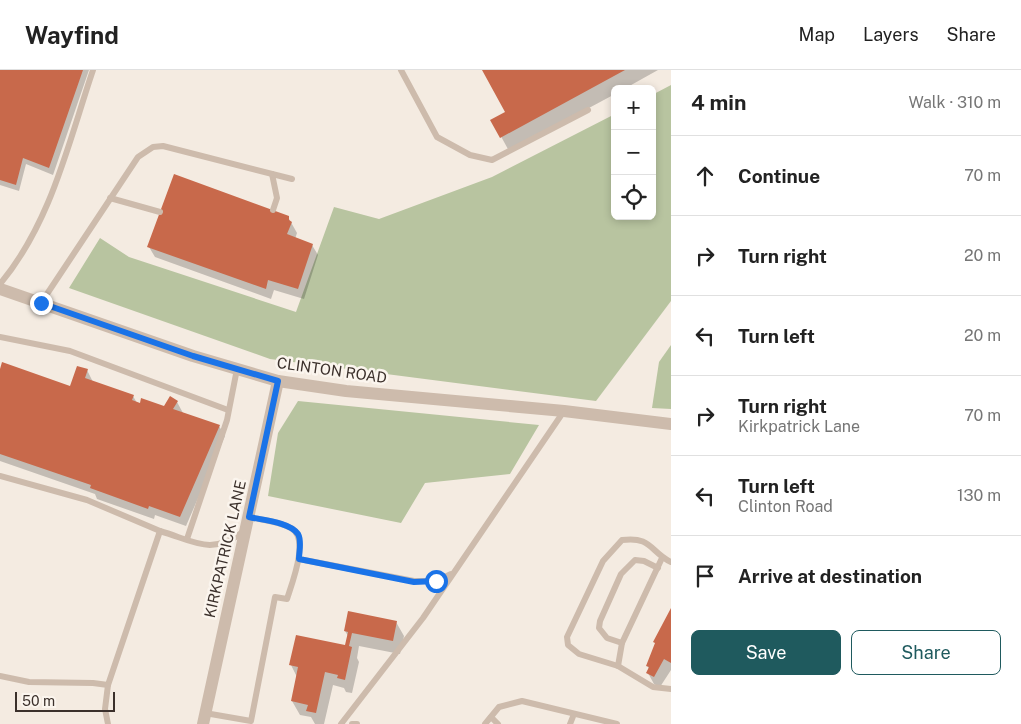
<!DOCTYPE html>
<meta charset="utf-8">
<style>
body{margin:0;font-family:"Public Sans",sans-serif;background:#f6f6f6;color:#222}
.controls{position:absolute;right:15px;top:15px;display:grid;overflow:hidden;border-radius:8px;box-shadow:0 2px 8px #0003}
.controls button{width:45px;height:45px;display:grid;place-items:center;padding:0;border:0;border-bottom:1px solid #e0e0e0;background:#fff;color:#222;font:25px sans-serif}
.scale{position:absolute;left:15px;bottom:12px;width:100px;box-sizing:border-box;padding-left:5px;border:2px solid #3b302b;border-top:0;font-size:14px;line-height:18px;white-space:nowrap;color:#3b302b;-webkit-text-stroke:4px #fbf5ee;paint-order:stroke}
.stop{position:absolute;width:15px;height:15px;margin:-11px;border:4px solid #1a73e8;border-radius:50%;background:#fff}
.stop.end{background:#1a73e8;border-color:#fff;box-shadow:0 1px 5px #0008}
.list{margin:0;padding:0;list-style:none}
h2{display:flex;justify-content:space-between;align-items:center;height:65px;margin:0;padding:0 20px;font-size:21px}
h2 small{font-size:16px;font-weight:400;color:#767676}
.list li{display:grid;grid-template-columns:32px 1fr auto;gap:15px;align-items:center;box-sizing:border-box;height:80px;padding:0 20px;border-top:1px solid #e0e0e0}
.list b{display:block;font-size:19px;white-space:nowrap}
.list p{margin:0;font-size:16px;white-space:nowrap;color:#767676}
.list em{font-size:16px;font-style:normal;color:#767676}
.actions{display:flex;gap:10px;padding:15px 20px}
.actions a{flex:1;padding:11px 0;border:1px solid #1f5a5e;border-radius:8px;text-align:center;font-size:18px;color:#1f5a5e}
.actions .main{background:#1f5a5e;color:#fff}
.icon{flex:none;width:28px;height:28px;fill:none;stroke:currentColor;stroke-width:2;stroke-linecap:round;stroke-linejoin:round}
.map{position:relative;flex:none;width:671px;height:654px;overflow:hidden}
header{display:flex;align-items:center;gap:30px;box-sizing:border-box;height:70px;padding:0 25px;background:#fff;border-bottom:1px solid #e0e0e0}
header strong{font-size:24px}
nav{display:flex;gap:28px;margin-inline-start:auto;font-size:18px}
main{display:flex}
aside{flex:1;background:#fff}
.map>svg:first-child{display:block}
.green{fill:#b8c4a0}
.shadow{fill:#0003}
.building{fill:#c8694b}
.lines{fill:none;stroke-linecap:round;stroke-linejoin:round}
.service{stroke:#cdbbac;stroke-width:6}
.tertiary{stroke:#cdbbac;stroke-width:12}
.route{stroke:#1a73e8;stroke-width:6}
.labels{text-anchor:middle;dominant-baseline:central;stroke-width:5;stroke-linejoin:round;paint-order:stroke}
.street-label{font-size:15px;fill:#3b302b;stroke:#fbf5ee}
</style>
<header>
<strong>Wayfind</strong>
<nav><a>Map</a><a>Layers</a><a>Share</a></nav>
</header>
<main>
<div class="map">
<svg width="671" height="654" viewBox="0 0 671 654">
<rect width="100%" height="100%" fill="#f4ebe1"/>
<!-- green -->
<g class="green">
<polygon points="671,15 671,231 596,331 270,289 69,218 100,168 129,187 296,242 334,137 379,149 492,107 615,44 615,146 652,146 652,25"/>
<polygon points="671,275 671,339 652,338 659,292"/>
<polygon points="298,331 539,355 510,404 425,413 401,453 268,426 278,363"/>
</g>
<!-- shadow -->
<g class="shadow">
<polygon points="0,0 89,0 53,105 26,94 19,121 0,115"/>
<polygon points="483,0 658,0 624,19 615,19 615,24 509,81 492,50 507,42"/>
<polygon points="288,147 297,163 295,169 312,175 318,185 304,229 274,220 271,229 155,187 149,177"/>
<polygon points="87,300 93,312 133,326 137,333 165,337 177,332 183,343 219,356 225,366 186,456 155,445 154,449 97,429 95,424 0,391 0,303 71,317"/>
<polygon points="671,541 671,600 660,617 654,614 648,603 649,599 647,595"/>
<polygon points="396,552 404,566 400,584 359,576 357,588 359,592 352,623 346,622 344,618 333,615 324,654 315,654 311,647 300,645 292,631 297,607 291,595 346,577 348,566 345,561"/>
</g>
<!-- building -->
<g class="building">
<polygon points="0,0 83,0 49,98 23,88 16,115 0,110"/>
<polygon points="482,0 625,0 500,68 490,50 505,42"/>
<polygon points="174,104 289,146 289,150 292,152 287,164 313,174 298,219 268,210 266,219 147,177"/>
<polygon points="2,292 70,316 77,296 88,299 85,308 134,325 132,330 140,333 141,328 164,336 170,326 178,331 173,339 220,355 180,447 149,436 148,439 90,418 91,415 0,384 0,299"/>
<polygon points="671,538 671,593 664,589 654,607 646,603 649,597 646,596 655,573 653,572"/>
<polygon points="348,541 397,551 393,571 352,563 349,576 352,577 345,610 337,608 338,605 325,602 316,643 306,641 308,635 291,631 298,597 289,595 296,565 345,575 348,562 344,561"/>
</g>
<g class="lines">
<!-- service -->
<g class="service">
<polyline points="401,0 437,67 470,85 492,90 588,40"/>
<polyline points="272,104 277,128 273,140"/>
<polyline points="110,128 160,142"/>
<path d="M0,214C51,153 68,74 93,0"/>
<polyline points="41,233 138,87 153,77 163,76 292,109"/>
<polyline points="0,267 70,281 228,340"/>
<polyline points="0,406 87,430 160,461"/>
<polyline points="187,469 227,350 237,299"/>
<polyline points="299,489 414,511 436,511 451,504"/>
<path d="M671,492C650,482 652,466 622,470L603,491L567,567L568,575L579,584L618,596L653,617L671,619"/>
<polyline points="622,573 607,568 599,558 600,551 621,504 635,490 644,491 658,498"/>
<polyline points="618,596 622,573 662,488"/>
<path d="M0,606L29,612L93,613L108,615L160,461C194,471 211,486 243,462"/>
<polyline points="108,615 105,639 108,654"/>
<path d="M205,643L251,651L275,527L287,529C292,513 310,468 291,458C279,451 262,450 249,447"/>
<polyline points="491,647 498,654"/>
<polyline points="341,654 423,548 564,341"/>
<polyline points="352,654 357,654"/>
<polyline points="485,654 499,637 522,631 617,654"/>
<polyline points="570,654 574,644"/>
</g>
<!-- tertiary -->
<g class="tertiary">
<polyline points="0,219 193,286 278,311 346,321 564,341 671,354"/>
<polyline points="203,654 278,311"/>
</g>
</g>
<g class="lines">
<!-- route -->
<path class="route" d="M41,233L193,286L278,311L249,447C262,450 290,452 298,464C302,471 299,481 299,489L414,512L436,511"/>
</g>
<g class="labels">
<!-- street labels -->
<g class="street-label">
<text transform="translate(332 300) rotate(8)">CLINTON ROAD</text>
<text transform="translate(225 479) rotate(-77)">KIRKPATRICK LANE</text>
</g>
</g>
</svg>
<div class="controls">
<button>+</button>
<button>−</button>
<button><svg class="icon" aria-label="locate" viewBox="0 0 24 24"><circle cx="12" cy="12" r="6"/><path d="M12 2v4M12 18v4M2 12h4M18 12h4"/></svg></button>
</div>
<div class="scale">50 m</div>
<div class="stop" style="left:436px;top:511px"></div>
<div class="stop end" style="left:41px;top:233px"></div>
</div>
<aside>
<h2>4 min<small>Walk · 310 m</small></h2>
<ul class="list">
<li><svg class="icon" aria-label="ahead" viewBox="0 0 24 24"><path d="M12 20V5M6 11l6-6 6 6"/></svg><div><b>Continue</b></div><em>70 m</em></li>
<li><svg class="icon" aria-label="right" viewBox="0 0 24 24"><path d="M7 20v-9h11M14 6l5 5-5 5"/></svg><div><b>Turn right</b></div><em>20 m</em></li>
<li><svg class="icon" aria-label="left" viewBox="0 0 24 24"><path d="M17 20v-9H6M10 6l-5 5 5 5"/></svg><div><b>Turn left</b></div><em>20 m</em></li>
<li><svg class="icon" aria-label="right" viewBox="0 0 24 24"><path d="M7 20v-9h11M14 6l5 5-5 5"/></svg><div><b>Turn right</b><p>Kirkpatrick Lane</p></div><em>70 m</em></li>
<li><svg class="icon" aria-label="left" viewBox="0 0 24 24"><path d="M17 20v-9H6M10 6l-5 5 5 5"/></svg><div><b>Turn left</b><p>Clinton Road</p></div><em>130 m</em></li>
<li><svg class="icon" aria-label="arrive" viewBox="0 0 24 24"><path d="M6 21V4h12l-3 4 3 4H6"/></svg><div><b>Arrive at destination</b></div></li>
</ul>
<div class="actions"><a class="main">Save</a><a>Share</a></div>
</aside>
</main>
